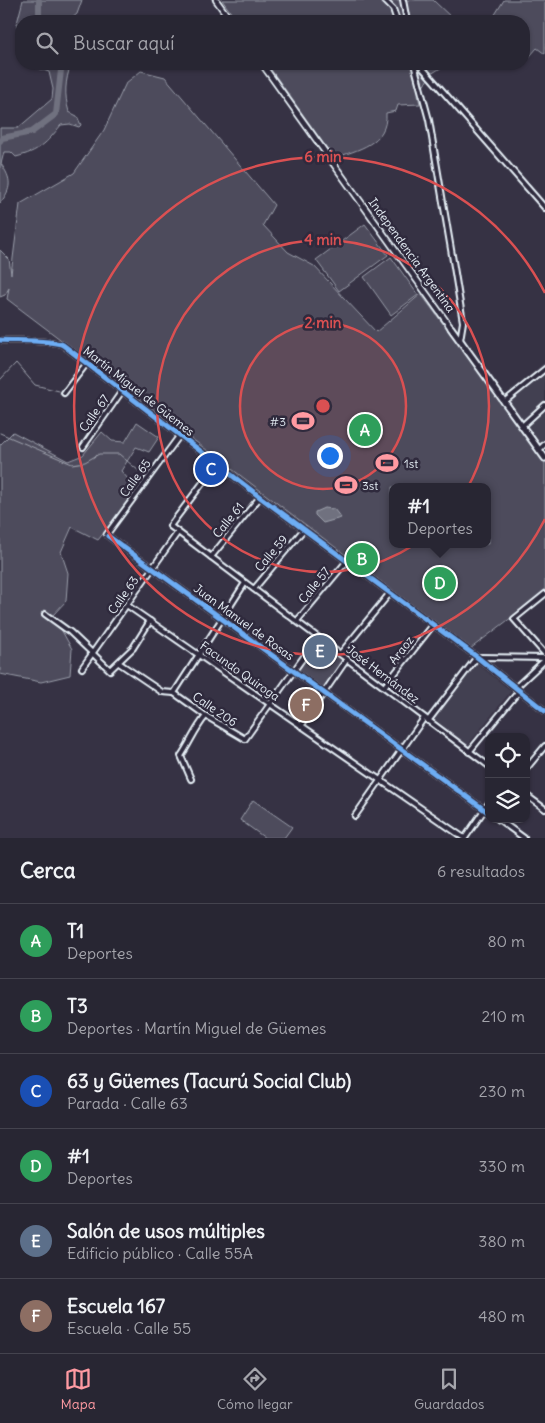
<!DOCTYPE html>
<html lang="es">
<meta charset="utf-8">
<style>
body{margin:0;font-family:Delius,sans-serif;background:#302e3b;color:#f1f3f6}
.controls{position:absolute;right:15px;bottom:15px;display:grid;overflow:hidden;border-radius:10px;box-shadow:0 1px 4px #0004}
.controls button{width:45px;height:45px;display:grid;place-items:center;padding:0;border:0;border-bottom:1px solid #44434e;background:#282633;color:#f1f3f6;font:25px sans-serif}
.you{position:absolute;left:329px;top:455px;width:18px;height:18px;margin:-12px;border:4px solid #fff;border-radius:50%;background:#1a73e8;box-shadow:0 0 0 8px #1a73e833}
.badge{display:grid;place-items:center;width:32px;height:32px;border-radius:50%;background:#ff9aa2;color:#fff;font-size:16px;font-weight:700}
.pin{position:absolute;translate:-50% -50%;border:2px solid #fff;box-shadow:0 1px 5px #0006}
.popup{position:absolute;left:389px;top:483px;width:102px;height:65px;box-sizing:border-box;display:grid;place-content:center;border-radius:10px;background:#282633;filter:drop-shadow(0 1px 4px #0005);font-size:16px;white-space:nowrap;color:#a5a5ac}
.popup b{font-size:19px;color:#f1f3f6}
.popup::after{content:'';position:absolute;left:50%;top:100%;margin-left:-10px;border:10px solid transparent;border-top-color:#282633}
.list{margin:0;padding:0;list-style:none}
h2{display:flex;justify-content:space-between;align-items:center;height:65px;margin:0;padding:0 20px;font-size:21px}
h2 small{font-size:16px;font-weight:400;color:#a5a5ac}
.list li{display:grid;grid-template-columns:32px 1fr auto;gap:15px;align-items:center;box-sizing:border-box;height:75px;padding:0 20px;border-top:1px solid #44434e}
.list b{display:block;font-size:19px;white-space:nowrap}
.list p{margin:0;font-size:16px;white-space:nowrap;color:#a5a5ac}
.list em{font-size:16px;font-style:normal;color:#a5a5ac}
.icon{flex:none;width:28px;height:28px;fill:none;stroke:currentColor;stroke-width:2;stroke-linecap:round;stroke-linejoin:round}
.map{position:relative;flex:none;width:545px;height:838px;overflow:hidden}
.search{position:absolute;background:#282633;box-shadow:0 1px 4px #0004;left:15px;right:15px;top:15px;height:55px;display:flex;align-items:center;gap:12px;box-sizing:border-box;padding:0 18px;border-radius:20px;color:#a5a5ac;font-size:19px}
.sheet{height:515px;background:#282633}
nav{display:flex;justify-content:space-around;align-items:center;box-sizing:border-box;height:70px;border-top:1px solid #44434e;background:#282633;font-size:14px;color:#a5a5ac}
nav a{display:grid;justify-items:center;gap:2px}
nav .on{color:#ff9aa2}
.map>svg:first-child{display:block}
.built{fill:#433f51}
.green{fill:#4d4b5c;stroke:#9a9eaa;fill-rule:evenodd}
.water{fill:#70717f;stroke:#a0a4af}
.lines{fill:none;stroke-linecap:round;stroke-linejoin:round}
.stream{stroke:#a0a4af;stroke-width:1}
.river{stroke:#70717f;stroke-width:6}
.minor-casing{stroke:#e8f1f8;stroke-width:8}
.tertiary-casing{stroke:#e8f1f8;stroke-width:8}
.secondary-casing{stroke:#e8f1f8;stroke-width:9}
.minor{stroke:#2f2a3d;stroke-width:4}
.tertiary{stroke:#2f2a3d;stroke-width:4.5}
.secondary{stroke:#2f2a3d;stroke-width:5}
.cycleway-casing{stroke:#2f2a3d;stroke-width:8}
.cycleway{stroke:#6dadf4;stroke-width:5}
.ring{fill:none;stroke:#da5052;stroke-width:2.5}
.labels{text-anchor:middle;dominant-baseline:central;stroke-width:5;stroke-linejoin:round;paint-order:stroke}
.street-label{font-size:12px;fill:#e8f1f8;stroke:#2f2a3d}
.poi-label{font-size:12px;fill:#e8f1f8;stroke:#2f2a3d;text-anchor:start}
.centre{fill:#da5052;stroke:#2f2a3d;stroke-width:2.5}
.ring-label{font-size:15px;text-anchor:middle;font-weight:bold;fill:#da5052;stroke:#2f2a3d;stroke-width:5;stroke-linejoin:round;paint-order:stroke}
</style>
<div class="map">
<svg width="545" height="838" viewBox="0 0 545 838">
<rect width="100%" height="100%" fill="#363244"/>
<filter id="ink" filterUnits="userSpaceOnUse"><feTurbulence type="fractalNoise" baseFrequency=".02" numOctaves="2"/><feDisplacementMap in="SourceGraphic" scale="10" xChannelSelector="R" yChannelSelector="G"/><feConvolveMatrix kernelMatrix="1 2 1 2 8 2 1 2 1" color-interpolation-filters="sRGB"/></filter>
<g filter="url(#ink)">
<!-- built -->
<g class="built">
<polygon points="545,362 545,456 504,398"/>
<polygon points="475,662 511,691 467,746 432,717"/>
</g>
<!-- green -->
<g class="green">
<polygon points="23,0 82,0 77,14 71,19 73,21 21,21 21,59 17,23"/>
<polygon points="222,0 433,0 455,21 237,21"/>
<polygon points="504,0 545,0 545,54 537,48 524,63 524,21 491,21"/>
<path d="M26,64H71C65,81 64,95 69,112L77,116L81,125L79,127L70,124L61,125C46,144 39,151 16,157L11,152H4L1,164C12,179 12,189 0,203V128H18L52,99L53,89L49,72Z"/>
<path d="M267,64H447L431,74L418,95L420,104L398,105L396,111L386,113C388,144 357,150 334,158Z"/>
<path d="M141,71L165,77L274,205L263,225L288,252L314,266L376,332L421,294L545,461V592L470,649L7,299L9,288L5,295L0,297V250L9,259L11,274L20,204L74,173L104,130L126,83ZM392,487H488V544H392Z"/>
<polygon points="365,224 388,255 339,291 316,260"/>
<polygon points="391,257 418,295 391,315 364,277"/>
<polygon points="137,422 159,437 149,452 136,447 121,471 138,490 98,540 72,527 61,552 68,573 66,601 53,615 72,649 70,675 41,682 0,674 0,445 13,432 68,461 83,455 102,432 112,441 125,442"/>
<polygon points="318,642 344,660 322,690 297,672"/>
<polygon points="253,800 292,827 284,838 265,838 240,820"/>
</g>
<!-- water -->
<polygon class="water" points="324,508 334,509 341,518 323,523 315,515 315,512"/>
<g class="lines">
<!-- stream -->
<g class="stream">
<polyline points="0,380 16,363 35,385 59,391"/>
<polyline points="0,433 72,464 85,462 99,454 119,454 140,472"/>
</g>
<!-- river -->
<g class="river">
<polyline points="39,21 39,0"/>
<polyline points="0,141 2,138 32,132 56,114 61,70 59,64"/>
</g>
<defs>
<g id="minor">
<polyline points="384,0 393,9 397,21"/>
<polyline points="403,0 407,21"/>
<polyline points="414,64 429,120 454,267 463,322 460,340"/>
<polyline points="419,64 545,208"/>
<path d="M0,340C14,341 54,340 63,345L260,497L477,657L545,711"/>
<polyline points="64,393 87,363"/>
<polyline points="504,402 545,369"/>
<polyline points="522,426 545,405"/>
<polyline points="83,447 122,391"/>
<polyline points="539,450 545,444"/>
<polyline points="217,464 170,526 489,766"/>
<polyline points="107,534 180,435"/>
<polyline points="108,536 489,813"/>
<polyline points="211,557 260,497"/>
<polyline points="254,589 304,529"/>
<polyline points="545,594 514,619 545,654"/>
<polyline points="128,606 464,838"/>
<polyline points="45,614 70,632 110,670 133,648 150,621"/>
<polyline points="297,621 347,561"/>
<polyline points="340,654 390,593"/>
<polyline points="477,657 545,658"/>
<polyline points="119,663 162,692 174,693"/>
<polyline points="82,668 178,532"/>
<polyline points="384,687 433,625"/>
<polyline points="515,688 545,660"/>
<polyline points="174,693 206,716 245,739 318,637"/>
<polyline points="174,693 245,583"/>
<polyline points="428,721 477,657"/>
<polyline points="301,726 347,659"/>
<polyline points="469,752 519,691"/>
<polyline points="526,769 545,746"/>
<path d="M191,779L181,756C190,743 195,729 206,716"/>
<polyline points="526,795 545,809"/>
<polyline points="355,816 424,718"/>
<polyline points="498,819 524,838"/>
<polyline points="465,838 489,803"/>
</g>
<g id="tertiary">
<polyline points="216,0 231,21"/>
<polyline points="262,64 451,328"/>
</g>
<polyline id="secondary" points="451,328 545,458"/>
</defs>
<!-- minor casing -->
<use href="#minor" class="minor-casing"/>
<!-- tertiary casing -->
<use href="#tertiary" class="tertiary-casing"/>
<!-- secondary casing -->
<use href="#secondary" class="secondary-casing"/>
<!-- minor -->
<use href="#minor" class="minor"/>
<!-- tertiary -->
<use href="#tertiary" class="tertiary"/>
<!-- secondary -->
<use href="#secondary" class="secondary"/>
<defs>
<g id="cycleway">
<path d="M0,340C14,341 54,340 63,345L260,497L477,657L545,711"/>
<polyline points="108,536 489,813"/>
</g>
</defs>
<!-- cycleway casing -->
<use href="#cycleway" class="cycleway-casing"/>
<!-- cycleway -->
<use href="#cycleway" class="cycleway"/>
</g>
</g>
<!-- distance rings -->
<circle cx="323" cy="406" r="83" fill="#da5052" fill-opacity=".12"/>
<g class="ring">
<circle cx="323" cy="406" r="83"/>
<circle cx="323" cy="406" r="166"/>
<path d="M545 519A249 249 0 1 1 545 293"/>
</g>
<!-- icons -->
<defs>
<symbol id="stadium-bare" viewBox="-9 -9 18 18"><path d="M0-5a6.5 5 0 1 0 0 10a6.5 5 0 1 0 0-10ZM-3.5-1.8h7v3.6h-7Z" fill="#ff9aa2" stroke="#2f2a3d" stroke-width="2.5" paint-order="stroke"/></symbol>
</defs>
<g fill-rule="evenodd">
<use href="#stadium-bare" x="287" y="405" width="32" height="32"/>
<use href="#stadium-bare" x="371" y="447" width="32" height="32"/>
<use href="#stadium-bare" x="330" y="469" width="32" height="32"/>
</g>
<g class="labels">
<!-- street labels -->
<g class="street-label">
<text transform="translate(412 255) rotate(54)">Independencia Argentina</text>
<text transform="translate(139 391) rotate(38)">Martín Miguel de Güemes</text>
<text transform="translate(94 413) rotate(-55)">Calle 67</text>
<text transform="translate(135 478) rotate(-54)">Calle 65</text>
<text transform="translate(228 520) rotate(-51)">Calle 61</text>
<text transform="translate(271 553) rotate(-50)">Calle 59</text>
<text transform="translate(314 585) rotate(-51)">Calle 57</text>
<text transform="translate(123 595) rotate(-55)">Calle 63</text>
<text transform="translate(244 622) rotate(36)">Juan Manuel de Rosas</text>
<text transform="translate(401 650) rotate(-52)">Araoz</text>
<text transform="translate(240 671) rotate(35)">Facundo Quiroga</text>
<text transform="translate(383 674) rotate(37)">José Hernández</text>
<text transform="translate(215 709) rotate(34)">Calle 206</text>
</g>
<!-- poi labels -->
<g class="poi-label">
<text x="286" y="421" text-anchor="end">#3</text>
<text x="404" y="463">1st</text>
<text x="362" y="485">3st</text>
</g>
</g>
<circle cx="323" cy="406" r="8" class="centre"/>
<g class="ring-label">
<text x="323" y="162">6 min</text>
<text x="323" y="245">4 min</text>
<text x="323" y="328">2 min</text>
</g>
</svg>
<div class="controls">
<button><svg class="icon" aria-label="locate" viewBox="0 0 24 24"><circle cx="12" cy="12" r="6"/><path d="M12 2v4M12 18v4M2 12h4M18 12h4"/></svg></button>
<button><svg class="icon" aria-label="layers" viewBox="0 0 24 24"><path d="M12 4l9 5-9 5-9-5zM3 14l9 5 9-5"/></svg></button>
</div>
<div class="you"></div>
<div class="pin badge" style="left:365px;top:430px;background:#2e9e5b">A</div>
<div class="pin badge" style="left:362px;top:559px;background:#2e9e5b">B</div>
<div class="pin badge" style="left:211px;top:469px;background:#1a4fb4">C</div>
<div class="pin badge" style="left:440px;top:583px;background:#2e9e5b">D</div>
<div class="popup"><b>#1</b>Deportes</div>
<div class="pin badge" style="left:320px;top:651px;background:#5c6f8a">E</div>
<div class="pin badge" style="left:306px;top:705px;background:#8d6e63">F</div>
<div class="search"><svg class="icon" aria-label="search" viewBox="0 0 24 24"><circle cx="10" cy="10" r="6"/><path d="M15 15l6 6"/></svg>Buscar aquí</div>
</div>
<section class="sheet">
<h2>Cerca<small>6 resultados</small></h2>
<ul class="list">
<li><span class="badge" style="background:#2e9e5b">A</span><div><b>T1</b><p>Deportes</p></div><em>80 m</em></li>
<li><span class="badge" style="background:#2e9e5b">B</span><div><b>T3</b><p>Deportes · Martín Miguel de Güemes</p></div><em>210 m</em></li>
<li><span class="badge" style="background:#1a4fb4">C</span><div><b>63 y Güemes (Tacurú Social Club)</b><p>Parada · Calle 63</p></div><em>230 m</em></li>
<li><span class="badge" style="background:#2e9e5b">D</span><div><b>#1</b><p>Deportes</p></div><em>330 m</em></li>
<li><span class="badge" style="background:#5c6f8a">E</span><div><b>Salón de usos múltiples</b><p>Edificio público · Calle 55A</p></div><em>380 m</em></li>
<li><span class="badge" style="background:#8d6e63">F</span><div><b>Escuela 167</b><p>Escuela · Calle 55</p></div><em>480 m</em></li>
</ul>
</section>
<nav>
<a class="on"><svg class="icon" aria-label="map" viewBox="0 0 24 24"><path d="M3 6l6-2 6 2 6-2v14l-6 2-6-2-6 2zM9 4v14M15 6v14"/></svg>Mapa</a>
<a><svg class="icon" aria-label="directions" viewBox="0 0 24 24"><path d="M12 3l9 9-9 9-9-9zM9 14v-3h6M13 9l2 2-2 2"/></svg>Cómo llegar</a>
<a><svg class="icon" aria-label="saved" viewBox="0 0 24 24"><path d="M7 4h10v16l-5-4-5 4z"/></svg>Guardados</a>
</nav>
